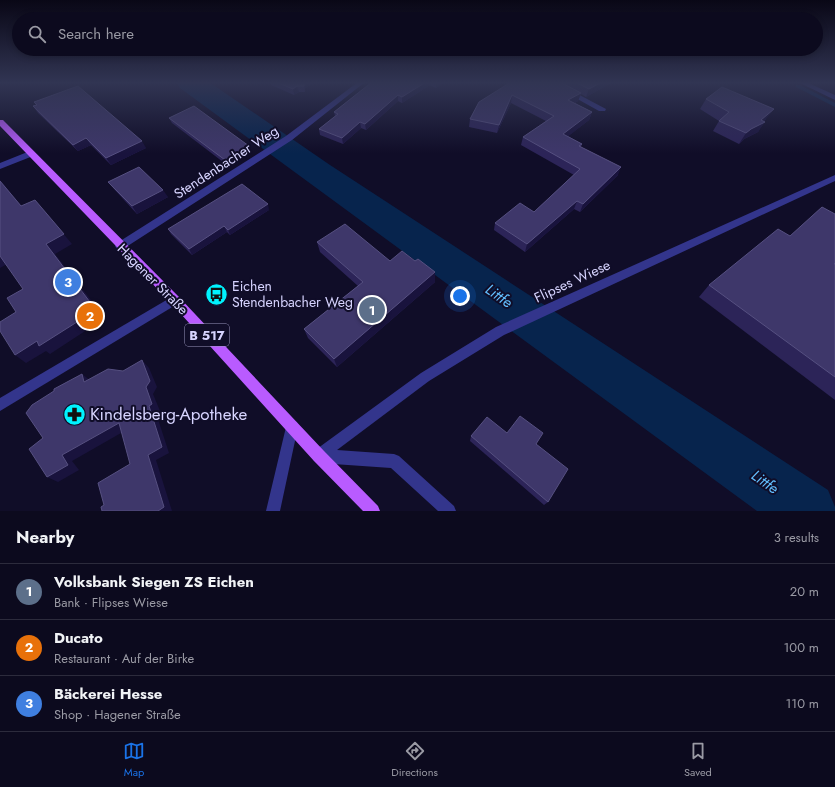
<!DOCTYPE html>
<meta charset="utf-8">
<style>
body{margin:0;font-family:Jost,sans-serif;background:#1a182b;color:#f1f3f6}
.you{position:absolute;left:460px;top:296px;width:14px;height:14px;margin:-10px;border:3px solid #fff;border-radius:50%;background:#1a73e8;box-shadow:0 0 0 6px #1a73e833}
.badge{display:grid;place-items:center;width:26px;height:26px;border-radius:50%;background:#1a73e8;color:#fff;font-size:13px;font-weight:700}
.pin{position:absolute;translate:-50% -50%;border:2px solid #fff;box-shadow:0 1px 4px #0006}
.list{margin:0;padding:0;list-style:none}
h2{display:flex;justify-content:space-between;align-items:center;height:52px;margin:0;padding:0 16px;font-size:17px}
h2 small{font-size:13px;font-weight:400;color:#9a9aa4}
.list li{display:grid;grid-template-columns:26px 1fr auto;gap:12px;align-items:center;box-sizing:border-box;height:56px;padding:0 16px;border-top:1px solid #2c2b3c}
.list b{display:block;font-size:15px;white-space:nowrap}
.list p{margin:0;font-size:13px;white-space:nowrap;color:#9a9aa4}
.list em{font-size:13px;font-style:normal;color:#9a9aa4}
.icon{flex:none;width:22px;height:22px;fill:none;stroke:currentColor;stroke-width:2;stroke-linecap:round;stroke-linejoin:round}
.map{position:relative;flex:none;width:835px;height:511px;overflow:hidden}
.search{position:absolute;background:#0c0a1e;box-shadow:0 2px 6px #0003;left:12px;right:12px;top:12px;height:44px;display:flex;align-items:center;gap:10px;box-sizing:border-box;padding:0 14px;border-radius:22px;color:#9a9aa4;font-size:15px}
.sheet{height:220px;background:#0c0a1e}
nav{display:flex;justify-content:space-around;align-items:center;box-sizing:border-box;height:56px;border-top:1px solid #2c2b3c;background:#0c0a1e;font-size:11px;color:#9a9aa4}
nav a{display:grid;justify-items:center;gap:2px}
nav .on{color:#1a73e8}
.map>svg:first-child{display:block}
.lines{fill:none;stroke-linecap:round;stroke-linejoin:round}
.stream{fill:#07244d;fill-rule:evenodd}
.river{fill:#07244d;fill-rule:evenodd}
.service{fill:#33358c;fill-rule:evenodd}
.minor{fill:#33358c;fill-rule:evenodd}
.primary{fill:#b95bff;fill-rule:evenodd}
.wall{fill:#2c2458}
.shaded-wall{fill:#19133d}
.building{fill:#3e376a;stroke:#565081}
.labels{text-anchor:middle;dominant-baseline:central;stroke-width:4;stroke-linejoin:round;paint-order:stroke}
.shield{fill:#100d28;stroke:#9b98be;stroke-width:1}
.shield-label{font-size:13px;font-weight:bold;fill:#d7d4ff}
.street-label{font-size:14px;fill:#d7d4ff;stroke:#100d28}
.poi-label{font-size:14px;fill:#d7d4ff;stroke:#100d28;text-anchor:start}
.water-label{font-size:15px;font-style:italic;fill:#62bfff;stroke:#100d28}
.near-poi-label{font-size:17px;fill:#d7d4ff;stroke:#100d28;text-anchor:start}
</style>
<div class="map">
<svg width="835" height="511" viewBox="0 0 835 511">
<rect width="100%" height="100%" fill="#100d28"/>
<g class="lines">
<!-- stream -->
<polygon class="stream" points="796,85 800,85 835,103 835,107 796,87"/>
<!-- river -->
<polygon class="river" points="176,82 209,82 330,165 828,490 835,507 835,511 757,511 180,88"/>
<!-- service -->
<polygon class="service" points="547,82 555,82 606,109 605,111 599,111"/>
<!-- minor -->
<g class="minor">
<polygon points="358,82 365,82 292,140 123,249 117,249 115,246 117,243 286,136"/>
<polygon points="798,82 806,82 835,95 835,100"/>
<polygon points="30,151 33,152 34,154 33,156 0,169 0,163"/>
<polygon points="835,175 835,181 504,335 429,381 337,450 394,454 399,456 454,506 456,511 438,511 391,468 319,463 314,461 312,456 314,451 421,373 496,327"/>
<polygon points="175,295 179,297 180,300 179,303 0,411 0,398"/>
<polygon points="292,421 297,422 298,427 280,511 266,511 286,427 287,422"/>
</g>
<!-- primary -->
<polygon class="primary" points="0,120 3,120 179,297 324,451 378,506 380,511 363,511 314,461 171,303 0,126"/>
</g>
<!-- wall -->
<g class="wall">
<polygon points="271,82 315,82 305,88 305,92 299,92 294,95 271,85"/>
<polygon points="366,82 444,82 436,88 430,85 402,103 398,101 366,130 361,128 343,144 320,135 319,129 335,116 334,112 370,83"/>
<polygon points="511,82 613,82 586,97 581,94 578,101 575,103 592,112 589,120 568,136 582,144 581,147 618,175 580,212 574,209 525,252 494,230 495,223 534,212 574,175 521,145 523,137 546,121 511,103 497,133 469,127 470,119"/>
<polygon points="706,99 766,119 764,121 758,132 744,139 739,144 713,131 719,121 700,109"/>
<polygon points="34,102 146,148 111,165 91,145 78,151 38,113 33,106 36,105"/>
<polygon points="169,118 251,151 227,165 172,123"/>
<polygon points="108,182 168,197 137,214 114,189"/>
<polygon points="269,210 230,235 227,232 192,255 171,234 168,229"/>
<polygon points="317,242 390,261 415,261 435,282 337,367 308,338 304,329 358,286 320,252"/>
<polygon points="834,264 835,264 835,400 699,297 709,285"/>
<polygon points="507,433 536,444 548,502 544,505 470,441 471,436"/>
</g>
<!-- shaded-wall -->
<g class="shaded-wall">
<polygon points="304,82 315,82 305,88 305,92"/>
<polygon points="426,82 430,82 430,85 402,103 402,97"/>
<polygon points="436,82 444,82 436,88"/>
<polygon points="602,82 613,82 586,97 589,89"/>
<polygon points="297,86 299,92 294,95 293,89"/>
<polygon points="581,93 578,101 566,108 568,100"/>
<polygon points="398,95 398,101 366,130 365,124"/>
<polygon points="512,95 511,103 497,133 499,125"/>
<polygon points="774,109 762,124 765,122 758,132 744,139 739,144 746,133"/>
<polygon points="592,112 589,120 561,142 563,134"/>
<polygon points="360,122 361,128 343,144 342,138"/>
<polygon points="86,138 91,145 78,151 73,145"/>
<polygon points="142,141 146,148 111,165 106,158"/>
<polygon points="249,146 251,151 227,165 225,160"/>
<polygon points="621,167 618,175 580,212 583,204"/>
<polygon points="0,180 30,216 21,206 0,181"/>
<polygon points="163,190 168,197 137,214 132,206"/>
<polygon points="35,200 72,244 55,254 105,318 50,354 46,351 26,363 15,355"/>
<polygon points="577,201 574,209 525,252 527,244"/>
<polygon points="268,204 269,210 230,235 228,230"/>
<polygon points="224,226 227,232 192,255 189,249"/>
<polygon points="0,255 9,263 0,268"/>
<polygon points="435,272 435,282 337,367 334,359"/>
<polygon points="142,360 149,368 157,387 153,394 160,411 156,413 169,453 156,460 172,511 158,511 148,455 149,406"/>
<polygon points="82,374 91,381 84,382"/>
<polygon points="119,423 128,429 72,461 79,470 58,482 47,477 62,455"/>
</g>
<!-- building -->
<g class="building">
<polygon points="276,82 305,82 304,82 304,86 297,86 293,89"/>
<polygon points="372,82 426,82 402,97 398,95 365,124 360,122 342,138 319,129 338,114 334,112"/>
<polygon points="511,82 560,82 581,93 568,100 592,112 563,134 582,144 579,146 621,167 583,204 577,201 527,244 495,223 520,203 534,212 580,169 523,137 554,116 512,95 499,125 470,119 479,102"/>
<polygon points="575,82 602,82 589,89"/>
<polygon points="78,86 142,141 106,158 86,138 73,145 33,106 37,105 34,102"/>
<polygon points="722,87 774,109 761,120 765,122 751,129 746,133 719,121 729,112 706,99"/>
<polygon points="194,106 249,146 225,160 169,118"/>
<polygon points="139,167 163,190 132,206 108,182"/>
<polygon points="0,181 21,206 35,200 64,234 46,244 96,310 39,346 37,341 15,355 0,331 0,322 16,312 7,298 23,289 0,256"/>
<polygon points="242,184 268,204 228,230 224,226 189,249 168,229"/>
<polygon points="822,207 835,214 835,263 834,264 835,264 835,377 709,285 778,229 790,236"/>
<polygon points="345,224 390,261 402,251 415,261 418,259 435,272 334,359 304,329 363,282 317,242"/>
<polygon points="142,360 150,381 146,387 152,404 149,406 162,447 148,455 164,507 158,511 102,511 101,507 104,505 98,483 130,464 119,423 62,455 68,465 47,477 29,449 43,438 26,413 32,405 54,391 54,389 82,374 84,382 108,369 123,371"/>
<polygon points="520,416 543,433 536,444 568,469 548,502 471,436 487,417 507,433"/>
</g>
<!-- sky -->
<linearGradient id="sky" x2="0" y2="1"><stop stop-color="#090716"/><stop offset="0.54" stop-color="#313553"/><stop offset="1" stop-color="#313553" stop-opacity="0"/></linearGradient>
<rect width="835" height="153" fill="url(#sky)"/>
<!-- icons -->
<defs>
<symbol id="bus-disc" viewBox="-11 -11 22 22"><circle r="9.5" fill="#00f3ff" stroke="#100d28"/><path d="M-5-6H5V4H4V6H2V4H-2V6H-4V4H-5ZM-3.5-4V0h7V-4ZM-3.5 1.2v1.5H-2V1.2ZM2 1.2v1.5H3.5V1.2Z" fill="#111"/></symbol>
<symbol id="pharmacy-disc" viewBox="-11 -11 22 22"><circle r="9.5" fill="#00f3ff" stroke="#100d28"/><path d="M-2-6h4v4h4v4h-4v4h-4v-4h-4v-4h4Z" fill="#111"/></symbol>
</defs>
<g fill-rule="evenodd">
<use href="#bus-disc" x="204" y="282" width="25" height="25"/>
<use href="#pharmacy-disc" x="62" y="402" width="25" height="25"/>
</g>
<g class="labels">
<!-- shield labels -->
<rect class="shield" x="185" y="324" width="44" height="22" rx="3"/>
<g class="shield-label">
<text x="207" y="335">B 517</text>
</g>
<!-- street labels -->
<g class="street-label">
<text transform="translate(226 162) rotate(-33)">Stendenbacher Weg</text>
<text transform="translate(153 279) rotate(45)">Hagener Straße</text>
<text transform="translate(572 281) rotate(-25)">Flipses Wiese</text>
</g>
<!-- poi labels -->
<g class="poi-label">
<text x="232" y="286">Eichen<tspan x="232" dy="16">Stendenbacher Weg</tspan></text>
</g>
<!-- water labels -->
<g class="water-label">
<text transform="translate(499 296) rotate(35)">Littfe</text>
<text transform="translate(765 482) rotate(35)">Littfe</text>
</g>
<!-- near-poi labels -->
<g class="near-poi-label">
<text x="90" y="414">Kindelsberg-Apotheke</text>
</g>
</g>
</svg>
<div class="you"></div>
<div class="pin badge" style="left:372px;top:310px;background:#5c6f8a">1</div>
<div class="pin badge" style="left:90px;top:316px;background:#e8710a">2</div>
<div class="pin badge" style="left:68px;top:282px;background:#3f7fe0">3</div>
<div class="search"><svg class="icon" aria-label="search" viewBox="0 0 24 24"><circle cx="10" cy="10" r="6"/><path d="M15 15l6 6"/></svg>Search here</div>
</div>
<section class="sheet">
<h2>Nearby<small>3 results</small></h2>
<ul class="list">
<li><span class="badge" style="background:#5c6f8a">1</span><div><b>Volksbank Siegen ZS Eichen</b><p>Bank · Flipses Wiese</p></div><em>20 m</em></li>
<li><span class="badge" style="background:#e8710a">2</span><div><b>Ducato</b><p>Restaurant · Auf der Birke</p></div><em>100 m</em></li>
<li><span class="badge" style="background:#3f7fe0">3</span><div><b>Bäckerei Hesse</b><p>Shop · Hagener Straße</p></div><em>110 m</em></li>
</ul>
</section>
<nav>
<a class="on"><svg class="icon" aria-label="map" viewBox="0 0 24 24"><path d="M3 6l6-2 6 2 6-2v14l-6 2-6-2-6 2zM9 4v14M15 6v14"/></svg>Map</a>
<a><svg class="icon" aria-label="directions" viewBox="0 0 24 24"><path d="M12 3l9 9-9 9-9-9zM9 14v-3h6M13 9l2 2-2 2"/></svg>Directions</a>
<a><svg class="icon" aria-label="saved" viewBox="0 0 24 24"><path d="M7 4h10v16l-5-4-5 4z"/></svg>Saved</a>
</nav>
